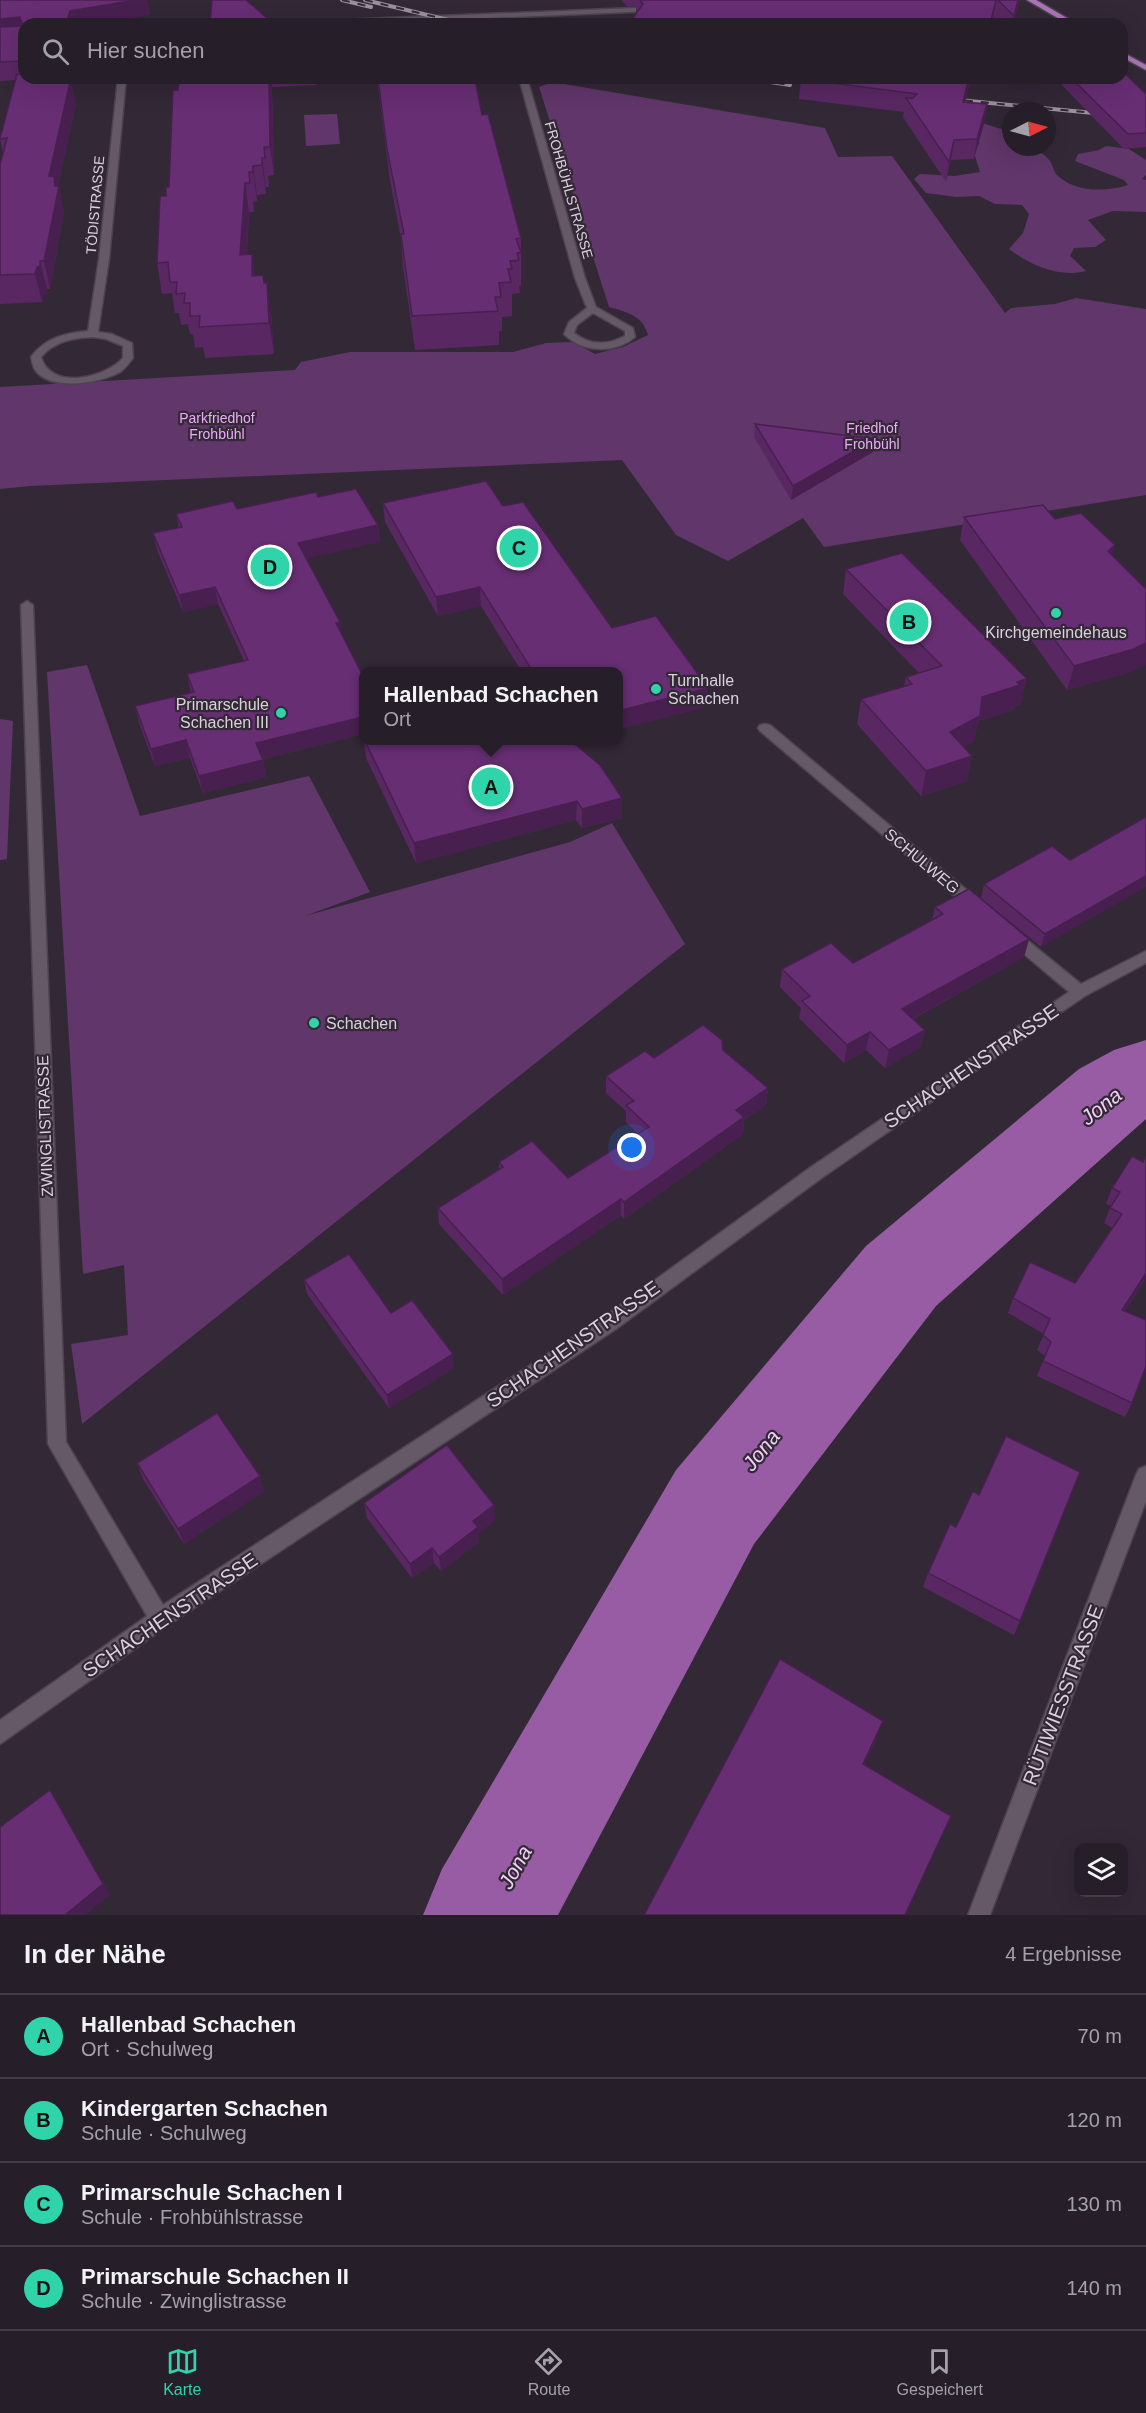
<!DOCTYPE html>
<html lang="de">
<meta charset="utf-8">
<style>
body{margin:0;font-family:Helvetica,sans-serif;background:#322b34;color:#f1f3f6}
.controls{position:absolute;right:18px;bottom:18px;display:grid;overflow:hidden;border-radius:12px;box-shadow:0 6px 24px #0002}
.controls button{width:54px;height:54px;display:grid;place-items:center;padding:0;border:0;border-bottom:2px solid #423c45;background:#261e28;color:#f1f3f6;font:30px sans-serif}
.compass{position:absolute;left:1002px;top:102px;width:54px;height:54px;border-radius:50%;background:#261e28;box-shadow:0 6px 24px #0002;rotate:84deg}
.you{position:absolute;left:632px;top:1148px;width:21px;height:21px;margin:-15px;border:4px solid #fff;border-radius:50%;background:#1a73e8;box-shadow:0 0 0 9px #1a73e833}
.badge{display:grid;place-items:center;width:39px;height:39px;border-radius:50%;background:#2fd4aa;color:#111;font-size:20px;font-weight:700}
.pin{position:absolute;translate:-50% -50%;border:3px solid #fff;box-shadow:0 2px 6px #0006}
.popup{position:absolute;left:359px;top:667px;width:264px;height:78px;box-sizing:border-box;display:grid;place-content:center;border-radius:12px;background:#261e28;filter:drop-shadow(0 2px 4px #0005);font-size:20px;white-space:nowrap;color:#a4a2a8}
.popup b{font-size:22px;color:#f1f3f6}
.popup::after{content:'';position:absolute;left:50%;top:100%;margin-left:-12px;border:12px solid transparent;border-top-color:#261e28}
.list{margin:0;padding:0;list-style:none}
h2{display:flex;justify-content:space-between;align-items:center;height:78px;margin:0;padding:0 24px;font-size:26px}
h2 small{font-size:20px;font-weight:400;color:#a4a2a8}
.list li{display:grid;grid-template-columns:39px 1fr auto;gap:18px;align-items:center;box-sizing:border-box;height:84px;padding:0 24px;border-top:2px solid #423c45}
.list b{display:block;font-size:22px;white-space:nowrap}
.list p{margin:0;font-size:20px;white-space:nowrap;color:#a4a2a8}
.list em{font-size:20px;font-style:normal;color:#a4a2a8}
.icon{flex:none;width:33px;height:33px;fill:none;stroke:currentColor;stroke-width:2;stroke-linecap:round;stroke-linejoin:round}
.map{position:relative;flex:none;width:1146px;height:1915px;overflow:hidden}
.search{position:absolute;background:#261e28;box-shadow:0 6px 24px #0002;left:18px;right:18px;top:18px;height:66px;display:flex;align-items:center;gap:15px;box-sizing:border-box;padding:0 21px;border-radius:18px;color:#a4a2a8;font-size:22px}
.sheet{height:414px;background:#261e28}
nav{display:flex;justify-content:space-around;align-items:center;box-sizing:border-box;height:84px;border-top:2px solid #423c45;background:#261e28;font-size:16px;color:#a4a2a8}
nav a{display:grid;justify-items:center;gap:3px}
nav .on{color:#2fd4aa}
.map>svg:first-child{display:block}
.green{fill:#61366a}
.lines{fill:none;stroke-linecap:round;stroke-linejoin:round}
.river{fill:#975ca4;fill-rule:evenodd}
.minor-casing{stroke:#4c434e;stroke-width:3}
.major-casing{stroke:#4c434e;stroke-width:3}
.minor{fill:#655867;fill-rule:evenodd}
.major{fill:#ac74b7;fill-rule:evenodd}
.rail-casing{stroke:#9a919c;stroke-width:4}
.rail{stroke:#332836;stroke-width:2;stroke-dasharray:8;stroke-linecap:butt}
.wall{fill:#592863}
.shaded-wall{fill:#482050}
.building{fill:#672e73;stroke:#482050;stroke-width:1.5}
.poi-dot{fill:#2fd4aa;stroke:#332836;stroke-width:2}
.labels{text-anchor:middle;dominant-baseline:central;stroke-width:4.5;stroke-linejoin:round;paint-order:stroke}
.far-street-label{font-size:14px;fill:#d9d2db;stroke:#332836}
.far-park-label{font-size:14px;fill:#ecacf9;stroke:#332836}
.poi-label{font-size:16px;fill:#d9d2db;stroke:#332836;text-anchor:start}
.street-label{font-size:16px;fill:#d9d2db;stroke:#332836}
.near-street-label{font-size:20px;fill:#d9d2db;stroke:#332836}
.near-water-label{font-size:21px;font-style:italic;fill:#f0d0f7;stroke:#332836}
</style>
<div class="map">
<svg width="1146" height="1915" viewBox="0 0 1146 1915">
<rect width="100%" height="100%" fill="#332836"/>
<!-- green -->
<g class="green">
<path d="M552,82L825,128L838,157L892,156L1005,313L1011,308L1055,304L1076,298L1146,309V495L824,547L803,518L728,561L676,535L622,460L30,486L0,489V387L295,370L301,362L350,352H513L546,343L573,342L595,354L623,347L648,335C643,316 627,312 609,307L539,87Z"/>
<polygon points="337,114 340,144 306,146 304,115"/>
<path d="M982,123L1011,132V147C1024,147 1041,149 1050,161C1053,165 1053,170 1056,174C1074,193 1106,192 1128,185L1124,180L1075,161L1078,154L1099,150L1106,146L1129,149L1146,160V175L1142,179L1146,180V212L1113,211L1088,220L1106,240L1095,247L1074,248L1070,256L1086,271C1059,278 1031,266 1009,249L1023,233L1029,214L1022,205L995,204L979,196L956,197L926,193L914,179L920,174L954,176L980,172L973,150L980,143L966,137Z"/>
<polygon points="87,665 140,816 309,776 370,892 305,916 570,842 612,823 685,944 82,1424 71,1344 128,1335 124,1265 83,1274 47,672"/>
<polygon points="0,719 13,721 7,859 0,860"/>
</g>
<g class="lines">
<!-- river -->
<polygon class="river" points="1146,1040 1146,1119 936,1306 754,1544 558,1915 423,1915 442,1869 676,1470 866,1246 1079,1069 1114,1050"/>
<defs>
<g id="minor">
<polygon points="658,7 655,11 345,24 288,24 292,22"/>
<path d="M118,78H126L109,259L98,332L112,334L132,343L133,358C129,363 125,369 120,372C101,383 51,392 35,370C33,367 32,361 31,357C45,338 65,333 88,331L99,259ZM93,337L106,339L123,346V358C105,378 51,391 41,357C55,341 73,338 93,337Z"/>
<path d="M519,78H527L585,278L596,307L633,328L635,337C616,354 582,353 564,334L569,322L587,308L575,278ZM593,313L625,331V336C607,345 591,346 574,333L577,325Z"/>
<polygon points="27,601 33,605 66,1442 163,1605 604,1317 811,1167 1069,992 1006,939 1004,935 1006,931 1016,931 1081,984 1146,951 1146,963 1085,996 1035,1030 823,1177 616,1329 167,1626 0,1744 0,1720 147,1616 48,1444 21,605"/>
<polygon points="765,724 770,725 981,902 983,906 981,910 971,910 760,731 758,728 760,725"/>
<polygon points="1146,1466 1146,1501 990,1915 968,1915 1136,1475 1139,1469"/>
</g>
<g id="major">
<polygon points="1027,0 1036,0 1077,24 1068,24"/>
<polygon points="1122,52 1146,65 1146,70 1122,57"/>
</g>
</defs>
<!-- minor casing -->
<use href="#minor" class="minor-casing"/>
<!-- major casing -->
<use href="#major" class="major-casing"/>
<!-- minor -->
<use href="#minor" class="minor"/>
<!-- major -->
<use href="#major" class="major"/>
<defs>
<g id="rail">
<polyline points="342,0 371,7"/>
<polyline points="365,0 465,24"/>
<polyline points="745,78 790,85"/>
<polyline points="782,78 818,83"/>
<polyline points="949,99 1104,114"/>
</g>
</defs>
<!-- rail casing -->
<use href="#rail" class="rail-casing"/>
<!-- rail -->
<use href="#rail" class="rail"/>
</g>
<!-- wall -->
<g class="wall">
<polygon points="0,0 147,0 150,15 24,24 24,78 76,103 58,186 64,213 50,289 47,289 46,294 43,295 42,302 0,304 0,165 3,153 0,138 16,80 0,81"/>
<polygon points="621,0 1020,0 1013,24 1000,24 993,17 992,24 631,24 631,21 636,14 636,6 628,7"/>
<polygon points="185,78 315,78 316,85 272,87 274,175 268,176 269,187 266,187 266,194 257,195 257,201 253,202 254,212 249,212 247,254 252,254 255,276 263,275 271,313 274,354 205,358 203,347 195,348 193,334 190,334 188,324 181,325 179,313 175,313 172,293 162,294 157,263 166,196 169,187 178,90 185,82"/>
<polygon points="377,78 465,78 482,115 521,238 521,286 519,286 520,293 512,294 512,316 502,317 502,331 499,331 499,345 415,350 403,267 401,239 390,181"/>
<polygon points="802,78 971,78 965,102 984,124 974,159 951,160 946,182 903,117 904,112 799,99 801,79"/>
<polygon points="1061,78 1122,78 1146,94 1146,147 1124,149 1060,83"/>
<polygon points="755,424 875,439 873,452 791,500 754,437"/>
<polygon points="318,497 378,525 380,542 306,558 340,622 341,633 363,734 263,759 266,777 203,793 190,758 155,766 139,723 135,706 191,693 187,674 244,661 218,604 183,612 157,550 153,533 179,528 176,514 237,509"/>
<polygon points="383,503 503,506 612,628 707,707 618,672 522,672 481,606 438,616 385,522"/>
<polygon points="964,517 1055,519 1115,545 1112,555 1146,589 1146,664 1127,673 1067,690 960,540"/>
<polygon points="846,569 1021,704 1015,706 1014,710 978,721 974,741 964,747 972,756 967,781 921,796 857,724 861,699 904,686 906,677 919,673 843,594"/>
<polygon points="364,741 579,741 573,742 622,818 582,828 576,820 416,863 366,758"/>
<polygon points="1070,860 1041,947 981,898 984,884"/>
<polygon points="935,907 1029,939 1024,957 913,1019 925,1030 921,1047 885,1068 866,1050 844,1063 799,1018 801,1008 780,987 782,969 853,963 932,920"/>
<polygon points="723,1050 768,1088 766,1105 744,1120 743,1134 624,1219 621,1215 503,1295 439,1224 438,1208 499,1169 499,1162 568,1178 638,1134 626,1122 626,1111 606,1093 606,1076 654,1058"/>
<polygon points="1146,1156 1146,1278 1125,1311 1132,1403 1125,1417 1037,1376 1045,1356 1037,1350 1044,1334 1008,1313 1013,1298 1075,1283 1112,1228 1104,1223 1111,1206 1106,1204 1112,1188 1143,1162"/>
<polygon points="304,1280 391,1313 454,1368 389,1408 307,1294"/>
<polygon points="137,1463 264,1491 184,1544 143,1479"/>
<polygon points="979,1495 1020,1621 1014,1635 923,1587 928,1573 956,1527"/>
<polygon points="364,1503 495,1520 478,1533 479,1542 441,1571 434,1563 412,1578 367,1518"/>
</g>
<!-- shaded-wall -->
<g class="shaded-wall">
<polygon points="136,0 147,0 150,15 98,24 66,24 70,11"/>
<polygon points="1018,0 1020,0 1013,24 1012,24"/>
<polygon points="20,17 24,35 0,37 0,19"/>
<polygon points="71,78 76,103 57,191 59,186 64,213 50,289 44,261 49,176"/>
<polygon points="269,78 271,78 272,87 274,175 270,147"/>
<polygon points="969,78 971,78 960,122 963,102"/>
<polygon points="987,104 984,124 974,159 977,139"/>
<polygon points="954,140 951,160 946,182 949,162"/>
<polygon points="262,158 266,187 266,194 262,165"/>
<polygon points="253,166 257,195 257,201 253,172"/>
<polygon points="245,183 249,212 245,285 240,255"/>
<polygon points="252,254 257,284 252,276"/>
<polygon points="40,261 47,289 46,294 43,295 42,302 35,274 37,267"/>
<polygon points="267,283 271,313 274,354 269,323"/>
<polygon points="875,439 873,452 791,500 793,486"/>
<polygon points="378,525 380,542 301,560 298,543"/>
<polygon points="1115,545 1108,569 1108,551"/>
<polygon points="215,587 218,604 183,612 179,595"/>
<polygon points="480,587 481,606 438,616 436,597"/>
<polygon points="340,622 342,639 336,623"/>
<polygon points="1146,643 1146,664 1127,673 1067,690 1074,666"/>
<polygon points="1027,679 1021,704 1015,706 1014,710 978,721 974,741 945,758 950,732 982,697 1017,682"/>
<polygon points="708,688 707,707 618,730 618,711"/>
<polygon points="363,717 363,734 259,760 256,743"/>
<polygon points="186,740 190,758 155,766 151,749"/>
<polygon points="972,756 967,781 921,796 926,771"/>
<polygon points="263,760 266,777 203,793 199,776"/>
<polygon points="622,798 622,818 582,828 582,809"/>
<polygon points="577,801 576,820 416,863 414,843"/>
<polygon points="1146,876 1146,887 1041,947 1045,934"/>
<polygon points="1029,939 1024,957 899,1026 902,1009"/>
<polygon points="925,1030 921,1047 885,1068 889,1050"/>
<polygon points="870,1032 866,1050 844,1063 847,1045"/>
<polygon points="768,1088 766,1105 744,1120 743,1134 624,1219 624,1202 736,1110"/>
<polygon points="621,1199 621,1215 503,1295 502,1279"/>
<polygon points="1146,1273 1146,1278 1116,1325 1122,1310"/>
<polygon points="453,1354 454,1368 389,1408 387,1395"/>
<polygon points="260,1476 264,1491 184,1544 178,1529"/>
<polygon points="494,1505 495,1520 478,1533 479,1542 441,1571 439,1557 473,1521"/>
<polygon points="432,1548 434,1563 412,1578 410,1564"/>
<polygon points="883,1721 875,1743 855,1785 863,1764"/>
<polygon points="50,1790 57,1802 110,1895 85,1915 65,1915"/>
</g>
<!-- building -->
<g class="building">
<polygon points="0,0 136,0 70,11 66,24 24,24 24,61 0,62 0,27 20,26 22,23 20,17 0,19"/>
<polygon points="212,0 246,0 274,24 210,24"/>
<polygon points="640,0 996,0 990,24 639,24 641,21 631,21 643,4"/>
<polygon points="998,0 1018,0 1014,16"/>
<polygon points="1122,72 1123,72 1146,94 1146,133 1128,134 1071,78 1122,78"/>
<polygon points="17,74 24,74 24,78 71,78 49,176 54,176 55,186 59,186 44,261 40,261 40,266 37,267 35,274 0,275 0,165 7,138 0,139 0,138"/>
<polygon points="185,78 269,78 270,147 264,147 265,158 262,158 262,165 253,166 253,172 249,172 250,183 245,183 240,255 252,254 252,276 263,275 264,283 267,283 269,323 199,327 200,316 190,316 190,303 184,303 185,293 176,294 177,282 170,282 168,262 157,263 160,196 166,196 166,187 169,187 173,90 178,90 179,82 185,82"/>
<polygon points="378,78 465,78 466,80 475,79 482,115 488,114 521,238 516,239 521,252 517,253 519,260 510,261 512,269 508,269 511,282 499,283 501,297 495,297 498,311 412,316 401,234 404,234 387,149"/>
<polygon points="802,78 969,78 963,102 987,104 977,139 954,140 949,162 906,98 913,98 917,94 801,79"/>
<polygon points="755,424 875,439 793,486"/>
<polygon points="486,481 503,506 523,502 612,628 656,616 708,688 618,711 618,672 533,672 480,587 436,597 383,503"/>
<polygon points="356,489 378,525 298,543 340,622 336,623 363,676 363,717 256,743 263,760 199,776 186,740 151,749 135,706 194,692 187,674 248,660 215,587 179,595 153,533 182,527 176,514 233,501 237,509 316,492 318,497"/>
<polygon points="1043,505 1055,519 1081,513 1115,545 1108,551 1146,589 1146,643 1134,649 1074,666 964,517"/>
<polygon points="902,553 1027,679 1017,682 1020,685 982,697 980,716 950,732 972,756 926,771 861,699 912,684 906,677 942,666 846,569"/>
<polygon points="365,741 571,741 600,765 622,798 582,809 577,801 414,843"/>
<polygon points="1146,817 1146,876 1045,934 984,884 1052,846 1070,860"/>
<polygon points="969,889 1029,939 902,1009 925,1030 889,1050 870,1032 847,1045 802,1001 810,996 782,969 831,943 853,963 943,914 935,907"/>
<polygon points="703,1025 722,1040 723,1050 768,1088 736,1110 744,1117 624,1202 621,1199 502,1279 438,1208 503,1167 499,1162 532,1141 568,1178 649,1127 626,1105 634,1101 606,1076 645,1051 654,1058"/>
<polygon points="1132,1156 1143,1162 1146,1156 1146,1273 1122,1310 1146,1320 1146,1366 1132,1403 1043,1361 1051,1342 1043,1335 1050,1319 1013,1298 1030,1262 1075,1283 1122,1214 1110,1208 1120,1192 1112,1188"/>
<polygon points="349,1254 391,1313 412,1300 453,1354 387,1395 304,1280"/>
<polygon points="217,1413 260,1476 178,1529 137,1463"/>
<polygon points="1006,1436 1080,1472 1020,1621 928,1573 950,1524 956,1527 973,1491 979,1495"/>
<polygon points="447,1445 494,1505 473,1521 478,1527 439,1557 432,1548 410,1564 364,1503"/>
<polygon points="780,1659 883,1721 863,1764 951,1816 905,1915 644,1915"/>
<polygon points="50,1790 103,1884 65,1915 0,1915 0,1827"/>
</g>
<!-- markers -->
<g class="poi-dot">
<circle cx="1056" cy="613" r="6"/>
<circle cx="656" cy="689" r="6"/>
<circle cx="281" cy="713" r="6"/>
<circle cx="314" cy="1023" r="6"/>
</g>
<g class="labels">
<!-- far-street labels -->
<g class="far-street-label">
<text transform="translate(569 190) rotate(74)">FROHBÜHLSTRASSE</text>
<text transform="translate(95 205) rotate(-85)">TÖDISTRASSE</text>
</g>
<!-- far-park labels -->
<g class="far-park-label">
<text x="217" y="418">Parkfriedhof<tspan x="217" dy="16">Frohbühl</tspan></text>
<text x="872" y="428">Friedhof<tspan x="872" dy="16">Frohbühl</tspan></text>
</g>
<!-- poi labels -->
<g class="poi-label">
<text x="1056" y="632" text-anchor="middle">Kirchgemeindehaus</text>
<text x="668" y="680">Turnhalle<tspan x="668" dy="18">Schachen</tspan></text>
<text x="269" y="704" text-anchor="end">Primarschule<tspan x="269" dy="18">Schachen III</tspan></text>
<text x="326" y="1023">Schachen</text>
</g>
<!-- street labels -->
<g class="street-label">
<text transform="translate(922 861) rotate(40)">SCHULWEG</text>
<text transform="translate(45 1126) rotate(-92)">ZWINGLISTRASSE</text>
</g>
<!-- near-street labels -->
<g class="near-street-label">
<text transform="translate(971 1066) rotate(-34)">SCHACHENSTRASSE</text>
<text transform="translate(573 1344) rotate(-35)">SCHACHENSTRASSE</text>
<text transform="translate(170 1615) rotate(-34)">SCHACHENSTRASSE</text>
<text transform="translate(1063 1695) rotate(-69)">RÜTIWIESSTRASSE</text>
</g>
<!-- near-water labels -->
<g class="near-water-label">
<text transform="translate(1101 1106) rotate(-38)">Jona</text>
<text transform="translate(761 1450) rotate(-51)">Jona</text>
<text transform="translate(515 1867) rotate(-61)">Jona</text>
</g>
</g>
</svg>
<div class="controls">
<button><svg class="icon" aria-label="layers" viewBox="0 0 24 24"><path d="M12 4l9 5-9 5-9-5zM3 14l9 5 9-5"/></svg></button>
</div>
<svg class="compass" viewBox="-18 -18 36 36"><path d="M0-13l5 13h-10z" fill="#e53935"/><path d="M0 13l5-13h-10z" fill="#a4a2a8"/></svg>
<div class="you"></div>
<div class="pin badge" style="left:491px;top:787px">A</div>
<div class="popup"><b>Hallenbad Schachen</b>Ort</div>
<div class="pin badge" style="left:909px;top:622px">B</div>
<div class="pin badge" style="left:519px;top:548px">C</div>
<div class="pin badge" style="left:270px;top:567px">D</div>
<div class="search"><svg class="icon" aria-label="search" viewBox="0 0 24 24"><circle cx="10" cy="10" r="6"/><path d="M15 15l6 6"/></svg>Hier suchen</div>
</div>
<section class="sheet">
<h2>In der Nähe<small>4 Ergebnisse</small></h2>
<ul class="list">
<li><span class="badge">A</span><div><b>Hallenbad Schachen</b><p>Ort · Schulweg</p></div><em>70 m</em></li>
<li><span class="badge">B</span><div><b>Kindergarten Schachen</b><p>Schule · Schulweg</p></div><em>120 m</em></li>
<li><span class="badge">C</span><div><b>Primarschule Schachen I</b><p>Schule · Frohbühlstrasse</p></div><em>130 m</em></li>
<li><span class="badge">D</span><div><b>Primarschule Schachen II</b><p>Schule · Zwinglistrasse</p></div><em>140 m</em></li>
</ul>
</section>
<nav>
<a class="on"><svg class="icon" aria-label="map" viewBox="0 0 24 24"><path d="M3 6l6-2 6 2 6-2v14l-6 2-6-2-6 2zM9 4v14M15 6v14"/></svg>Karte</a>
<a><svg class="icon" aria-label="directions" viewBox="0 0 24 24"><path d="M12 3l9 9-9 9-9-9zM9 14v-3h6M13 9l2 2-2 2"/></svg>Route</a>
<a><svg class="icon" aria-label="saved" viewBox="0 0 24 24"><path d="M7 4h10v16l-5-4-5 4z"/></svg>Gespeichert</a>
</nav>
